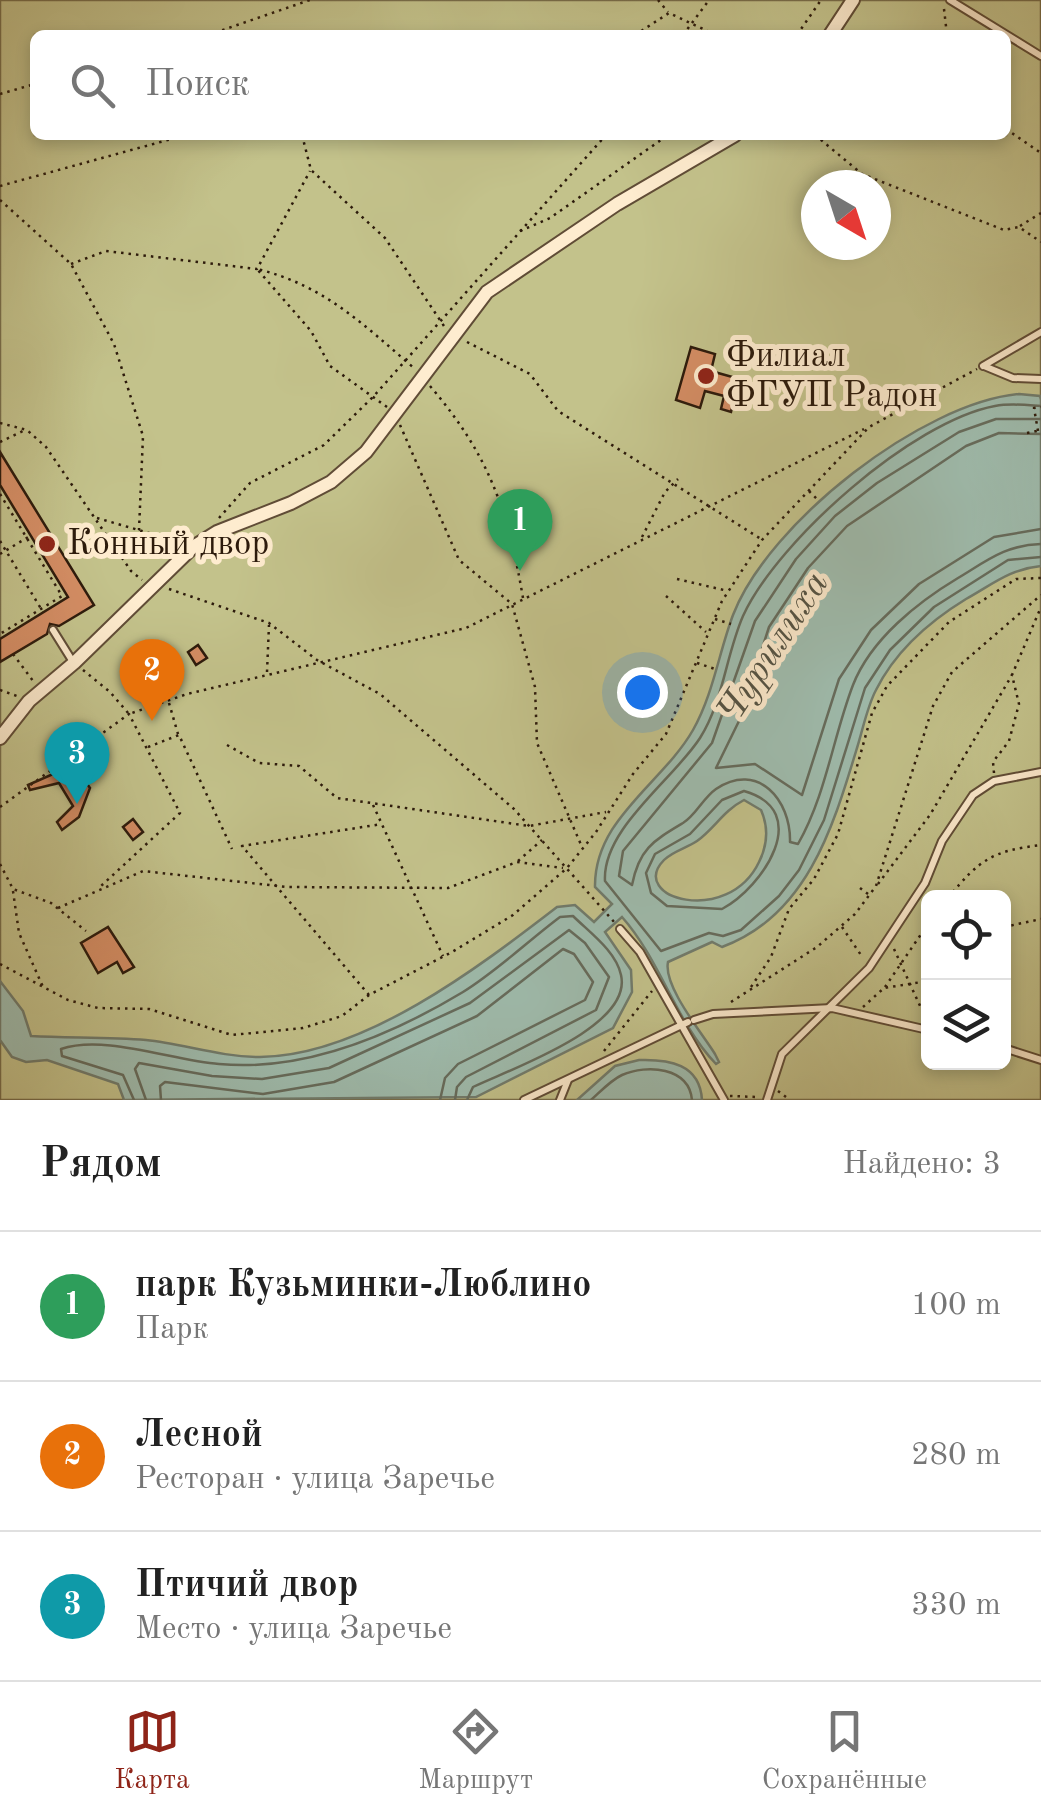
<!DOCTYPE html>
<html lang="ru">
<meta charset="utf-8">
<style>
body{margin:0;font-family:"Old Standard TT",serif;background:#f6f6f6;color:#222}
.controls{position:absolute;right:30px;bottom:30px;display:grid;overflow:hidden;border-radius:15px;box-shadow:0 5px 15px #0003}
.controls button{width:90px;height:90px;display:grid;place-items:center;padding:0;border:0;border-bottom:2px solid #e0e0e0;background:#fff;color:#222;font:50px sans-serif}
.compass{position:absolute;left:801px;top:170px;width:90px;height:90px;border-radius:50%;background:#fff;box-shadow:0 5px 15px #0003;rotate:141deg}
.you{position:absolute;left:642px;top:692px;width:35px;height:35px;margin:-25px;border:8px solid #fff;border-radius:50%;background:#1a73e8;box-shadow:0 0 0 15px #1a73e833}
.badge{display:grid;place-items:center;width:65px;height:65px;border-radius:50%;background:#8f2418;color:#fff;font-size:32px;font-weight:700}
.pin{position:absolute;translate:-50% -82px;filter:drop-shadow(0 2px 5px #0008)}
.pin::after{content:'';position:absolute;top:52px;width:35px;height:30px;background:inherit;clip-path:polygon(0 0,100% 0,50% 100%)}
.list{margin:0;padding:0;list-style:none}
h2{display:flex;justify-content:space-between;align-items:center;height:130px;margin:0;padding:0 40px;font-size:42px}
h2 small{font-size:32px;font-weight:400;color:#767676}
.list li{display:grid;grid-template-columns:65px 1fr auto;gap:30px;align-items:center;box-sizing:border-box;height:150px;padding:0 40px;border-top:2px solid #e0e0e0}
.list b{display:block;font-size:38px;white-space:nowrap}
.list p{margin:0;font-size:32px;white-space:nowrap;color:#767676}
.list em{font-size:32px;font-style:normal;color:#767676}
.icon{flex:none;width:55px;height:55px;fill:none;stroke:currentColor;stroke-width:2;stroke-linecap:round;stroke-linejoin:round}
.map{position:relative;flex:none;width:1041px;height:1100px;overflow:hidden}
.search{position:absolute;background:#fff;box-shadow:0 5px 15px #0003;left:30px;right:30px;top:30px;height:110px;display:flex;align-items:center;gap:25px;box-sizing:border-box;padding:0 35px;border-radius:15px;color:#767676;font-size:38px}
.sheet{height:580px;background:#fff}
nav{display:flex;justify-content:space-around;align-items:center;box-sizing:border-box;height:140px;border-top:2px solid #e0e0e0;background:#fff;font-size:28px;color:#767676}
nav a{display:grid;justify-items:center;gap:5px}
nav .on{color:#8f2418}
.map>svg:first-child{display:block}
.green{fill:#c3c28b;stroke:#786e4b;stroke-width:2.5;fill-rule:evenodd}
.water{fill:#9fbdaf;stroke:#717c6d;stroke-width:2.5;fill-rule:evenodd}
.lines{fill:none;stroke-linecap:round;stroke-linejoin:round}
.shore{stroke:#666c5d;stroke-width:2.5}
.building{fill:#d48d64;stroke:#2c1a0b;stroke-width:2.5}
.service-casing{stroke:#604c36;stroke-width:10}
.minor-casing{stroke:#604c36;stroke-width:16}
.path{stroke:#2c1a0b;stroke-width:2.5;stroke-dasharray:2.5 5;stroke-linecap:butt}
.service{stroke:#feeccf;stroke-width:6}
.minor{stroke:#feeccf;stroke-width:12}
.poi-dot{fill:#8f2418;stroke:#feeccf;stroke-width:4}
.labels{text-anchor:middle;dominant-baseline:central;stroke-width:10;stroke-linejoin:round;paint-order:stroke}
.poi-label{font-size:35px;fill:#2c1a0b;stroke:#feeccf;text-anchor:start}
.water-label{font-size:38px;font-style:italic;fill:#545344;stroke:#feeccf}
</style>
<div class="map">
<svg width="1041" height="1100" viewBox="0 0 1041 1100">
<rect width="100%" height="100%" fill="#fde1b5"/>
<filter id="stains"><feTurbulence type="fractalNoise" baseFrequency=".002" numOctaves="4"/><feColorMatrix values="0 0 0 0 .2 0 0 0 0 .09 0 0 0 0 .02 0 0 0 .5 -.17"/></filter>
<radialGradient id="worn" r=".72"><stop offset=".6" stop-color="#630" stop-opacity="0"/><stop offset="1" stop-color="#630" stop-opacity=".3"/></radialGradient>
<!-- green -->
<path class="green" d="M0,0H1041V1100H0ZM35,35H1006V135H35ZM816,185H876V245H816ZM928,898H1004V1062H928Z"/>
<!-- water -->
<g class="water">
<path d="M1019,394L1040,396L1041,400V566C1010,569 993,584 966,599C930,621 895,652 876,690C867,707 863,729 857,748C833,827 807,916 722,947L712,942L668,962C663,986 702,1033 715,1054L719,1062L716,1064C675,1021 661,961 622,917L605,932L631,970L632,992L613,1028L476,1097L124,1100L118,1084L47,1060L26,1062L12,1057L0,1040V981L23,1011L31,1036C69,1038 108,1037 146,1040C184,1044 220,1057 260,1057C363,1056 479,967 557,907L575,905L594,922L612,904L595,887C594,819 662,784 693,730C713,695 719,652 733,615C769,522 922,403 1019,394ZM744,800L761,810C769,828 768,844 759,862C728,927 627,898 664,860C673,851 687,848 697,841C715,828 723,811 744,800Z"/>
<path d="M639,1060C669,1059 700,1064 702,1100H577L615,1066Z"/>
</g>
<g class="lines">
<!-- shore -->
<g class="shore">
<path d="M1041,406C1026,405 1011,403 995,406C913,421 778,540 743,616C726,655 723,702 700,738C673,780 602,829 605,881L661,951L709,933L723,936L741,930L779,896L799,870L824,820L865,688L890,650L934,607L1008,560L1041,557"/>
<path d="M1041,419H996L959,432L877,483L835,516L796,559L755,621L712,743L623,851L619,876L632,885C639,849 653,841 683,823C696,815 703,798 716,789C758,761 791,800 790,842L798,844C826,795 833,737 853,685C871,639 918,602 958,578C988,560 1006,545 1041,544"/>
<polyline points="1041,434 999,433 966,446 847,526 808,568 769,627 739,721 716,768 755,764 802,795 839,679 871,630 919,584 994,537 1041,529"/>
<path d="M744,791C814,811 763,887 722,909L667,906L651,893L646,873L655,854L690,834L722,800Z"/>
<path d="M134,1100L123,1075L62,1056L61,1049C105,1034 173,1061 219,1064C304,1072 390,1036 463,992C497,971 528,941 560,917L573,916C589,932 616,951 621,975C633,1027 510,1069 473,1087L467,1100"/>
<polyline points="146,1100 135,1069 139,1063 212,1076 262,1079 329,1068 470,1003 569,930 585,943 609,977 596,1010 466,1077 457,1087 455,1100"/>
<polyline points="161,1100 160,1086 165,1082 263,1094 334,1082 477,1016 563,949 574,954 593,982 585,1000 458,1064 445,1078 440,1100"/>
<path d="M591,1100C600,1092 611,1080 622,1075C647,1064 689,1067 692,1100"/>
</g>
</g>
<!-- building -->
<g class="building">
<polygon points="691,347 715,354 711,371 747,381 741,401 734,399 731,412 721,409 724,396 705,391 700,408 676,400"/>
<polygon points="0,452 94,605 59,626 50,624 47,634 0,662 0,639 68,597 0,485"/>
<polygon points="198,645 207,658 196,665 188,652"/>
<polygon points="53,774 80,774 90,788 79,817 62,830 57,822 73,806 59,783 30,790 28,785"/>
<polygon points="133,819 143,832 133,840 123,827"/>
<polygon points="108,927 134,967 123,973 117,962 98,973 81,943"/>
</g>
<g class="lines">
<defs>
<g id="service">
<polyline points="950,0 1041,56"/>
<polyline points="983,366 1041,332"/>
<polyline points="984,366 1013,378 1041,379"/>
<polyline points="53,630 73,662"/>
<polyline points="620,929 640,952 724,1100"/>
<polyline points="694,1020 713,1014 832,1008 928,1030"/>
<polyline points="1004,1048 1041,1060"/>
<polyline points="524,1100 688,1022"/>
<polyline points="560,1100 568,1080"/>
<polyline points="767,1100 782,1054 869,968 925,883 942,841 973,795 994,781 1041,772"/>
</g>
<g id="minor">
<polyline points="830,35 853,0"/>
<polyline points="0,738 29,701 74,663 193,547 217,532 291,503 331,482 366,452 487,292 617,204 735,135"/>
</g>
</defs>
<!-- service casing -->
<use href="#service" class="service-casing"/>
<!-- minor casing -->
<use href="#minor" class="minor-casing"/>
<!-- path -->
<g class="path">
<polyline points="658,0 668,12"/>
<polyline points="944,9 947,35"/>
<polyline points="208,35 310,0"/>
<polyline points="635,35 669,13 716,35"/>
<polyline points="683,35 709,0"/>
<polyline points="797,35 821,0"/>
<polyline points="0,94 35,84"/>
<polyline points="1006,129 1041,153"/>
<polyline points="302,135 311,170 385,238 444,326"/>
<polyline points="590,135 602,140"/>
<polyline points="815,135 862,174 1004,230 1019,227 1041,242"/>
<polyline points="0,186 186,135"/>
<polyline points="0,200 71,264 114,344 143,436 139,530 124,557"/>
<polyline points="1020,226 1041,213"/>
<polyline points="520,231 550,218 668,135"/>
<polyline points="71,264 106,251 257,269 310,171"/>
<polyline points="467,342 530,374 558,411 761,539"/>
<path d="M430,386C489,455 508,510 523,598"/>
<path d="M387,407L330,366L311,331L257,269C324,285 364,325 415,369"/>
<polyline points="0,423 27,430 46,447 131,571 142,580"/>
<polyline points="400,425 459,560 512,604 535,687 537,743 582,847"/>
<polyline points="1038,431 1034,408 1041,407"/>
<polyline points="1027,433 1041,430"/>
<polyline points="0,442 25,430"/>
<polyline points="809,491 819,501"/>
<polyline points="0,494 62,596 0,634"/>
<polyline points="97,518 180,542"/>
<polyline points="219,518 250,483 324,445 373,397 606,135"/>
<polyline points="642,537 665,492 678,479"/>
<polyline points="0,541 43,612"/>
<polyline points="0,554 30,536"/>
<polyline points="677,579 728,591"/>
<polyline points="169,589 269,623 317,660 380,694 514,809 615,923"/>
<polyline points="666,596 706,632"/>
<polyline points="715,619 731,624"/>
<polyline points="13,654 33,681"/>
<polyline points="697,663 715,669"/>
<polyline points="83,670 110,692 129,714 187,694 466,628 864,429"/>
<polyline points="267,672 269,625"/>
<polyline points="0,690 17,696"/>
<polyline points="169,703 178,734"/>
<polyline points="227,745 259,763 299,766 337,798 529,826 606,812"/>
<polyline points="148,747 179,735 232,849"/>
<polyline points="994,773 993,762 1009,741 1019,704 1012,675 1041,607"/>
<polyline points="373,805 443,956"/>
<polyline points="0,807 129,714 180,813 101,886"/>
<polyline points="518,861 542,840"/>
<polyline points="0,864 13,889 51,903 86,931"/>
<polyline points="878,884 930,815 1012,675"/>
<polyline points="860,888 868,894"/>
<polyline points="13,891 19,933 43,987"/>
<path d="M948,898C980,859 992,851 1041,845"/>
<polyline points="58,908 143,871 287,887 448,888 517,862 563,868"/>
<polyline points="842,927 863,958"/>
<polyline points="1004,927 1041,919"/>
<polyline points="894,949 926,1019"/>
<polyline points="0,964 68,1000 98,1008 149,1009 232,1035 303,1028 342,1016 369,995 452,952 513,915 567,868 596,832 633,774 666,734 722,601 762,540 869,427 977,369"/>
<polyline points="751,987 771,957 789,909 814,879 838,834 872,713 887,686 949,622 1016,579 1041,578"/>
<polyline points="885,987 928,924"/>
<polyline points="369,995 242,846 382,824"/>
<polyline points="731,1002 817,947 855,914 876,886 933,706 952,672 1041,595"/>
<polyline points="863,1007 884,988 928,981"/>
<polyline points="604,1051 652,991"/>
<polyline points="778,1091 790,1100"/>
<polyline points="730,1096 757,1097"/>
</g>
<!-- service -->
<use href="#service" class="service"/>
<!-- minor -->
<use href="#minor" class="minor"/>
</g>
<!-- markers -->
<g class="poi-dot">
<circle cx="706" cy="376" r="10"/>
<circle cx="47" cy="544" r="10"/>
</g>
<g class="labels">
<!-- poi labels -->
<g class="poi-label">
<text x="726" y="356">Филиал<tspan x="726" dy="40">ФГУП Радон</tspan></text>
<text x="67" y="544">Конный двор</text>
</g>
<!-- water labels -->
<g class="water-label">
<text transform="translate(774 648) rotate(-57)">Чурилиха</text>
</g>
</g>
<rect width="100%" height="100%" filter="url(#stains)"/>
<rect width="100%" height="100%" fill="url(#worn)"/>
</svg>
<div class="controls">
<button><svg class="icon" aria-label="locate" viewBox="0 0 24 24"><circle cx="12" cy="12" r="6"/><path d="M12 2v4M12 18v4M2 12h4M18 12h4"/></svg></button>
<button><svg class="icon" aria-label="layers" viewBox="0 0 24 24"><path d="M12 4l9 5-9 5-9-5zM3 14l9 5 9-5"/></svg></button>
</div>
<svg class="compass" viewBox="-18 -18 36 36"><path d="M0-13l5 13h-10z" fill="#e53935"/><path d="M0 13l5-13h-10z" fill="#767676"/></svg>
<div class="you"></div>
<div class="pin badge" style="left:520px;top:571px;background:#2e9e5b">1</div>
<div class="pin badge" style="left:152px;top:721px;background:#e8710a">2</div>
<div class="pin badge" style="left:77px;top:804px;background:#0f9aa8">3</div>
<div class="search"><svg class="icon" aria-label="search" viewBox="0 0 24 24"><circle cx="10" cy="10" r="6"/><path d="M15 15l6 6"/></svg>Поиск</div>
</div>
<section class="sheet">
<h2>Рядом<small>Найдено: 3</small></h2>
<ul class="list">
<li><span class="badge" style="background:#2e9e5b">1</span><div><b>парк Кузьминки-Люблино</b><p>Парк</p></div><em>100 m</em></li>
<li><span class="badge" style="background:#e8710a">2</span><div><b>Лесной</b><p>Ресторан · улица Заречье</p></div><em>280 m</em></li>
<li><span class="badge" style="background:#0f9aa8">3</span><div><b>Птичий двор</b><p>Место · улица Заречье</p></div><em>330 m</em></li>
</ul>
</section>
<nav>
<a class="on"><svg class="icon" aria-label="map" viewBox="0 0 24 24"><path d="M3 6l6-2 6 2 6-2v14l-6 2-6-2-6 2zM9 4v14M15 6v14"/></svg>Карта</a>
<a><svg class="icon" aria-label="directions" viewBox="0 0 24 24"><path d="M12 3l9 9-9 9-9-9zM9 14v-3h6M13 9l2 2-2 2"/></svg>Маршрут</a>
<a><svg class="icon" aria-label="saved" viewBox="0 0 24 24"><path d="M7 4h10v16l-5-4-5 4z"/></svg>Сохранённые</a>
</nav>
